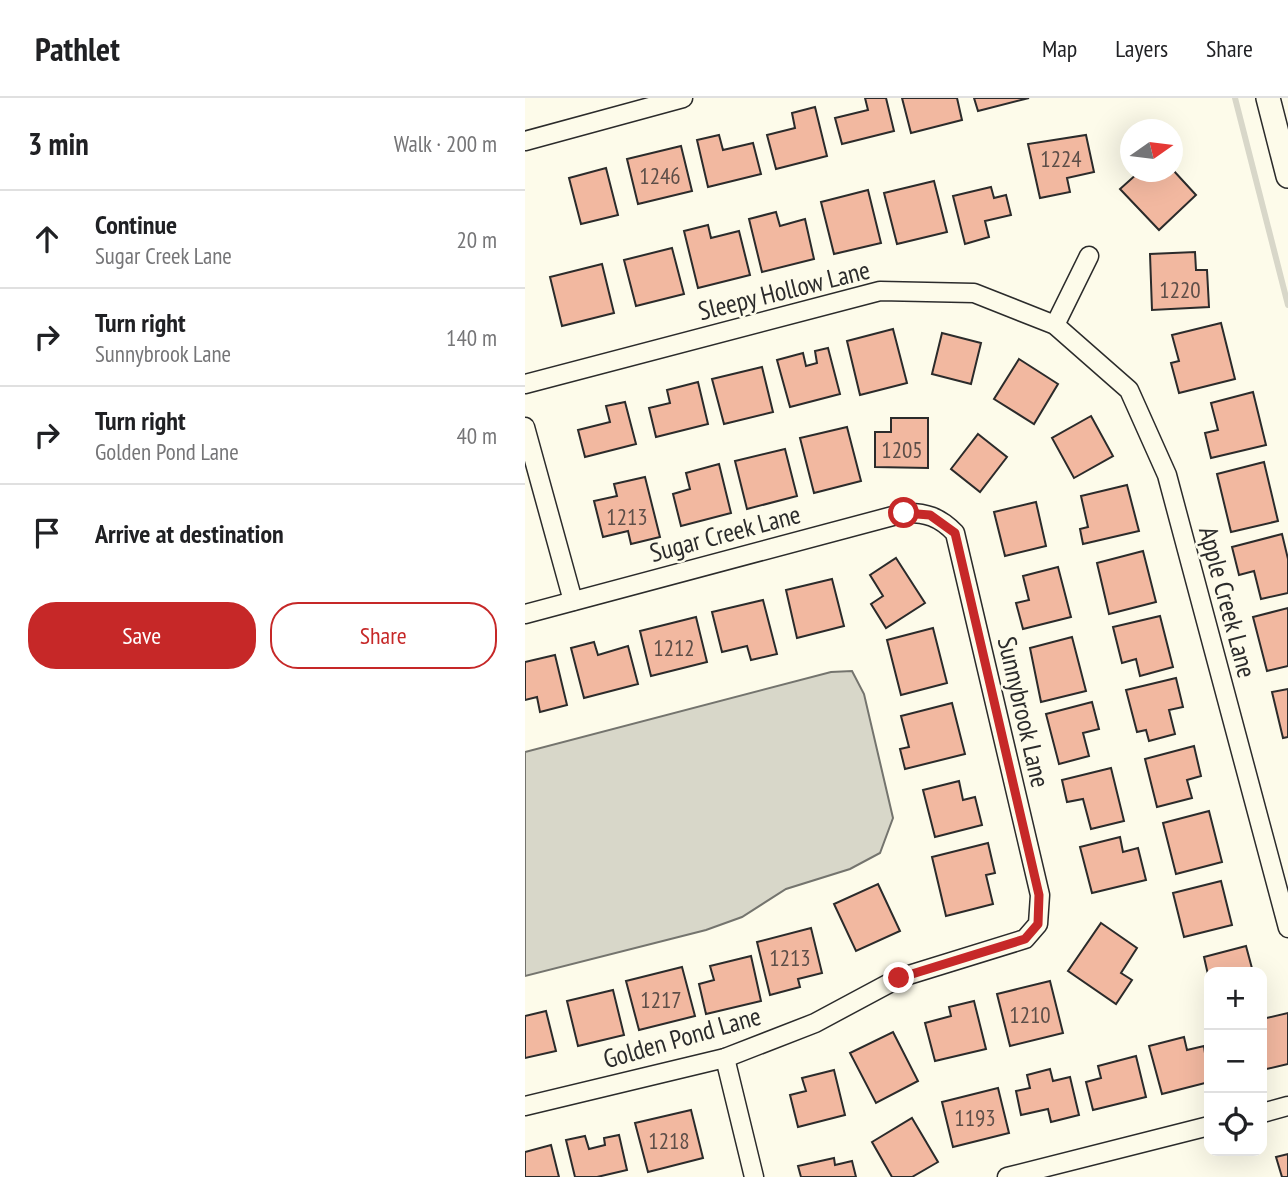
<!DOCTYPE html>
<meta charset="utf-8">
<style>
body{margin:0;font-family:"PT Sans Narrow",sans-serif;background:#f6f6f6;color:#202124}
.controls{position:absolute;right:21px;bottom:21px;display:grid;overflow:hidden;border-radius:14px;box-shadow:0 7px 28px #0002}
.controls button{width:63px;height:63px;display:grid;place-items:center;padding:0;border:0;border-bottom:2px solid #e0e0e0;background:#fff;color:#202124;font:35px sans-serif}
.compass{position:absolute;left:595px;top:21px;width:63px;height:63px;border-radius:50%;background:#fff;box-shadow:0 7px 28px #0002;rotate:76deg}
.stop{position:absolute;width:21px;height:21px;margin:-16px;border:5px solid #c62828;border-radius:50%;background:#fff}
.stop.end{background:#c62828;border-color:#fff;box-shadow:0 2px 7px #0008}
.list{margin:0;padding:0;list-style:none}
h2{display:flex;justify-content:space-between;align-items:center;height:91px;margin:0;padding:0 28px;font-size:30px}
h2 small{font-size:23px;font-weight:400;color:#757577}
.list li{display:grid;grid-template-columns:46px 1fr auto;gap:21px;align-items:center;box-sizing:border-box;height:98px;padding:0 28px;border-top:2px solid #e0e0e0}
.list b{display:block;font-size:26px;white-space:nowrap}
.list p{margin:0;font-size:23px;white-space:nowrap;color:#757577}
.list em{font-size:23px;font-style:normal;color:#757577}
.actions{display:flex;gap:14px;padding:21px 28px}
.actions a{flex:1;padding:16px 0;border:2px solid #c62828;border-radius:28px;text-align:center;font-size:24px;color:#c62828}
.actions .main{background:#c62828;color:#fff}
.icon{flex:none;width:38px;height:38px;fill:none;stroke:currentColor;stroke-width:2;stroke-linecap:round;stroke-linejoin:round}
.map{position:relative;flex:none;width:763px;height:1079px;overflow:hidden}
header{display:flex;align-items:center;gap:42px;box-sizing:border-box;height:98px;padding:0 35px;background:#fff;border-bottom:2px solid #e0e0e0}
header strong{font-size:33px}
nav{display:flex;gap:38px;margin-inline-start:auto;font-size:24px}
main{display:flex}
aside{flex:1;background:#fff}
.map>svg:first-child{display:block}
.water{fill:#d8d7c9;stroke:#74746e;stroke-width:2}
.lines{fill:none;stroke-linecap:round;stroke-linejoin:round}
.stream{stroke:#d8d7c9;stroke-width:6}
.building{fill:#f2b8a0;stroke:#2b2b2b;stroke-width:2}
.minor-casing{stroke:#2b2b2b;stroke-width:21}
.tertiary-casing{stroke:#2b2b2b;stroke-width:26}
.minor{stroke:#fdfbea;stroke-width:18}
.tertiary{stroke:#fdfbea;stroke-width:23}
.route{stroke:#c62828;stroke-width:9}
.labels{text-anchor:middle;dominant-baseline:central;stroke-width:5;stroke-linejoin:round;paint-order:stroke}
.number-label{font-size:23px;fill:#5d4e48}
.street-label{font-size:26px;fill:#2b2b2b;stroke:#fdfbea}
</style>
<header>
<strong>Pathlet</strong>
<nav><a>Map</a><a>Layers</a><a>Share</a></nav>
</header>
<main>
<aside>
<h2>3 min<small>Walk · 200 m</small></h2>
<ul class="list">
<li><svg class="icon" aria-label="ahead" viewBox="0 0 24 24"><path d="M12 20V5M6 11l6-6 6 6"/></svg><div><b>Continue</b><p>Sugar Creek Lane</p></div><em>20 m</em></li>
<li><svg class="icon" aria-label="right" viewBox="0 0 24 24"><path d="M7 20v-9h11M14 6l5 5-5 5"/></svg><div><b>Turn right</b><p>Sunnybrook Lane</p></div><em>140 m</em></li>
<li><svg class="icon" aria-label="right" viewBox="0 0 24 24"><path d="M7 20v-9h11M14 6l5 5-5 5"/></svg><div><b>Turn right</b><p>Golden Pond Lane</p></div><em>40 m</em></li>
<li><svg class="icon" aria-label="arrive" viewBox="0 0 24 24"><path d="M6 21V4h12l-3 4 3 4H6"/></svg><div><b>Arrive at destination</b></div></li>
</ul>
<div class="actions"><a class="main">Save</a><a>Share</a></div>
</aside>
<div class="map">
<svg width="763" height="1079" viewBox="0 0 763 1079">
<rect width="100%" height="100%" fill="#fdfbea"/>
<!-- water -->
<polygon class="water" points="327,573 339,596 368,720 355,755 325,771 261,791 217,819 181,832 0,878 0,654 306,574"/>
<g class="lines">
<!-- stream -->
<polyline class="stream" points="710,0 763,207"/>
</g>
<!-- building -->
<g class="building">
<polygon points="340,0 361,0 369,33 317,46 310,20 343,12"/>
<polygon points="377,0 432,0 437,22 386,35"/>
<polygon points="449,0 504,0 453,13"/>
<polygon points="290,9 302,58 251,71 242,37 270,30 267,15"/>
<polygon points="194,37 198,52 228,45 236,76 183,89 172,42"/>
<polygon points="561,37 569,74 542,80 545,94 515,100 503,46"/>
<polygon points="156,48 167,93 113,106 102,61"/>
<polygon points="81,70 93,117 56,126 44,80"/>
<polygon points="648,72 671,97 634,132 595,91 614,74"/>
<polygon points="409,83 422,134 372,146 359,95"/>
<polygon points="466,89 469,100 481,97 486,117 460,123 464,139 440,146 428,98"/>
<polygon points="343,92 356,145 309,156 296,104"/>
<polygon points="251,114 255,128 280,121 289,161 237,174 224,121"/>
<polygon points="183,127 186,140 214,133 225,177 173,190 159,133"/>
<polygon points="147,150 159,196 111,208 99,162"/>
<polygon points="670,154 671,172 682,172 684,209 627,212 625,156"/>
<polygon points="77,166 89,215 37,228 25,179"/>
<polygon points="696,225 710,281 654,295 646,265 654,263 647,237"/>
<polygon points="368,231 382,285 335,297 322,243"/>
<polygon points="417,235 456,245 446,286 407,276"/>
<polygon points="303,250 315,296 265,309 252,262 278,255 281,268 292,265 290,253"/>
<polygon points="494,261 533,286 509,326 469,301"/>
<polygon points="237,269 248,314 199,326 187,281"/>
<polygon points="173,284 183,326 131,339 124,310 145,305 142,292"/>
<polygon points="728,294 741,347 686,360 680,335 693,332 686,305"/>
<polygon points="100,304 111,346 60,359 53,332 85,324 81,308"/>
<polygon points="566,318 588,358 549,380 527,340"/>
<polygon points="366,320 403,320 403,370 350,369 350,334 366,334"/>
<polygon points="322,329 336,383 289,395 275,340"/>
<polygon points="453,336 482,359 455,394 426,371"/>
<polygon points="260,351 272,398 222,411 210,363"/>
<polygon points="739,364 753,423 706,434 692,376"/>
<polygon points="194,366 206,415 156,428 148,396 165,391 161,375"/>
<polygon points="120,379 135,439 106,446 103,433 78,439 69,403 92,398 89,386"/>
<polygon points="602,387 614,433 558,446 555,431 563,429 556,398"/>
<polygon points="511,404 521,448 480,458 469,414"/>
<polygon points="757,436 763,461 763,495 736,501 729,473 714,477 707,449"/>
<polygon points="618,453 631,504 584,516 572,465"/>
<polygon points="371,460 400,505 361,530 346,506 358,498 345,477"/>
<polygon points="533,469 546,519 498,531 491,505 504,502 498,478"/>
<polygon points="307,481 319,528 272,540 261,492"/>
<polygon points="238,502 252,556 226,562 222,548 197,554 187,514"/>
<polygon points="763,510 763,568 742,573 728,519"/>
<polygon points="635,518 648,569 615,578 611,561 597,565 588,529"/>
<polygon points="171,519 182,564 126,578 115,533"/>
<polygon points="408,530 422,585 376,597 362,542"/>
<polygon points="547,539 561,593 516,604 505,550"/>
<polygon points="69,544 73,557 103,548 113,586 59,600 46,550"/>
<polygon points="30,557 42,607 15,614 12,599 0,602 0,564"/>
<polygon points="651,580 658,609 644,612 650,636 624,643 621,632 612,634 601,592"/>
<polygon points="763,591 763,639 758,640 747,594"/>
<polygon points="567,604 574,631 558,635 564,658 534,666 521,616"/>
<polygon points="427,605 440,656 380,671 375,651 384,649 376,618"/>
<polygon points="669,648 676,678 662,682 667,700 632,709 620,661"/>
<polygon points="586,670 599,723 566,731 558,701 542,704 537,682"/>
<polygon points="434,683 438,702 450,699 457,727 410,739 398,692"/>
<polygon points="684,713 697,764 651,776 638,725"/>
<polygon points="595,739 598,754 613,750 621,782 567,795 555,749"/>
<polygon points="463,745 470,775 461,777 468,806 421,818 407,759"/>
<polygon points="696,783 707,827 659,839 648,795"/>
<polygon points="353,786 375,833 331,853 309,806"/>
<polygon points="576,825 612,850 596,875 607,882 591,906 543,873"/>
<polygon points="286,830 297,875 273,881 275,889 245,897 232,844"/>
<polygon points="721,848 728,874 684,874 684,881 679,859"/>
<polygon points="226,858 236,903 181,916 174,886 189,882 185,868"/>
<polygon points="157,869 170,918 114,932 101,883"/>
<polygon points="525,883 538,935 485,948 472,896"/>
<polygon points="88,892 99,937 53,948 42,903"/>
<polygon points="449,903 461,951 410,963 400,925 426,918 424,909"/>
<polygon points="21,913 31,953 0,960 0,918"/>
<polygon points="763,915 763,966 737,972 737,921"/>
<polygon points="368,934 393,983 351,1005 325,955"/>
<polygon points="659,939 662,952 679,948 684,984 637,996 624,948"/>
<polygon points="611,958 621,999 568,1012 561,984 576,980 573,968"/>
<polygon points="525,971 528,983 545,979 554,1017 526,1024 523,1011 496,1017 491,993 505,990 502,977"/>
<polygon points="309,972 320,1017 273,1029 265,997 281,993 277,980"/>
<polygon points="473,990 484,1035 428,1049 417,1004"/>
<polygon points="166,1012 178,1060 123,1074 110,1025"/>
<polygon points="387,1020 413,1064 387,1079 367,1079 347,1044"/>
<polygon points="94,1037 102,1072 72,1079 50,1079 41,1042 60,1038 64,1051 80,1047 79,1040"/>
<polygon points="26,1047 34,1079 0,1079 0,1054"/>
<polygon points="763,1056 763,1079 757,1079 751,1059"/>
<polygon points="309,1060 310,1067 327,1063 331,1079 276,1079 273,1068"/>
</g>
<g class="lines">
<defs>
<g id="minor">
<polyline points="0,43 158,0"/>
<polyline points="530,227 564,158"/>
<polyline points="0,286 355,193 449,195 530,227 604,292 642,377 763,830"/>
<polyline points="0,329 48,503"/>
<path d="M0,516L379,415C400,414 415,419 430,435L515,797L513,826L500,841L374,880L290,925L200,960L0,1008"/>
<polyline points="200,960 229,1079"/>
<polyline points="737,1015 763,1008"/>
<polyline points="482,1079 684,1028"/>
</g>
<polyline id="tertiary" points="743,0 763,78"/>
</defs>
<!-- minor casing -->
<use href="#minor" class="minor-casing"/>
<!-- tertiary casing -->
<use href="#tertiary" class="tertiary-casing"/>
<!-- minor -->
<use href="#minor" class="minor"/>
<!-- tertiary -->
<use href="#tertiary" class="tertiary"/>
</g>
<g class="lines">
<!-- route -->
<polyline class="route" points="374,880 500,841 513,826 514,797 430,435 405,417 379,415"/>
</g>
<g class="labels">
<!-- number labels -->
<g class="number-label">
<text x="536" y="60">1224</text>
<text x="135" y="77">1246</text>
<text x="655" y="191">1220</text>
<text x="377" y="351">1205</text>
<text x="102" y="418">1213</text>
<text x="149" y="549">1212</text>
<text x="265" y="859">1213</text>
<text x="136" y="901">1217</text>
<text x="505" y="916">1210</text>
<text x="450" y="1019">1193</text>
<text x="144" y="1042">1218</text>
</g>
<!-- street labels -->
<g class="street-label">
<text transform="translate(259 192) rotate(-14)">Sleepy Hollow Lane</text>
<text transform="translate(200 435) rotate(-15)">Sugar Creek Lane</text>
<text transform="translate(703 504) rotate(75)">Apple Creek Lane</text>
<text transform="translate(499 614) rotate(77)">Sunnybrook Lane</text>
<text transform="translate(157 939) rotate(-16)">Golden Pond Lane</text>
</g>
</g>
</svg>
<div class="controls">
<button>+</button>
<button>−</button>
<button><svg class="icon" aria-label="locate" viewBox="0 0 24 24"><circle cx="12" cy="12" r="6"/><path d="M12 2v4M12 18v4M2 12h4M18 12h4"/></svg></button>
</div>
<svg class="compass" viewBox="-18 -18 36 36"><path d="M0-13l5 13h-10z" fill="#e53935"/><path d="M0 13l5-13h-10z" fill="#757577"/></svg>
<div class="stop" style="left:379px;top:415px"></div>
<div class="stop end" style="left:374px;top:880px"></div>
</div>
</main>
